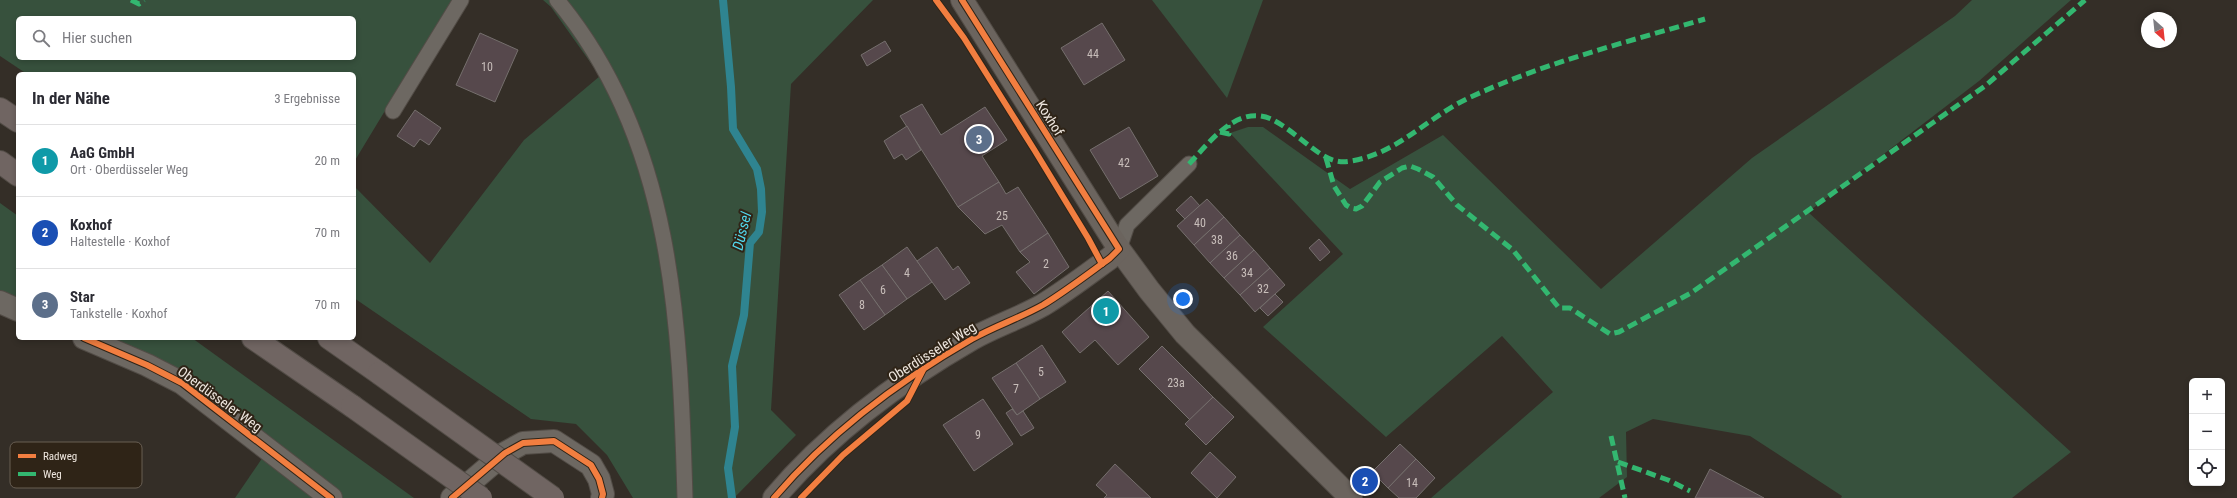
<!DOCTYPE html>
<html lang="de">
<meta charset="utf-8">
<style>
body{margin:0;font-family:"Roboto Condensed",sans-serif;background:#f2f2f3;color:#2b2b33}
.controls{position:absolute;right:12px;bottom:12px;display:grid;overflow:hidden;border-radius:6px;box-shadow:0 2px 6px #0003}
.controls button{width:36px;height:36px;display:grid;place-items:center;padding:0;border:0;border-bottom:1px solid #e1e1e2;background:#fff;color:#2b2b33;font:20px sans-serif}
.compass{position:absolute;left:2141px;top:12px;width:36px;height:36px;border-radius:50%;background:#fff;box-shadow:0 2px 6px #0003;rotate:153deg}
.you{position:absolute;left:1183px;top:299px;width:14px;height:14px;margin:-10px;border:3px solid #fff;border-radius:50%;background:#1a73e8;box-shadow:0 0 0 6px #1a73e833}
.badge{display:grid;place-items:center;width:26px;height:26px;border-radius:50%;background:#111827;color:#fff;font-size:13px;font-weight:700}
.pin{position:absolute;translate:-50% -50%;border:2px solid #fff;box-shadow:0 1px 4px #0006}
.list{margin:0;padding:0;list-style:none}
h2{display:flex;justify-content:space-between;align-items:center;height:52px;margin:0;padding:0 16px;font-size:17px}
h2 small{font-size:13px;font-weight:400;color:#7c7c81}
.list li{display:grid;grid-template-columns:26px 1fr auto;gap:12px;align-items:center;box-sizing:border-box;height:72px;padding:0 16px;border-top:1px solid #e1e1e2}
.list b{display:block;font-size:15px;white-space:nowrap}
.list p{margin:0;font-size:13px;white-space:nowrap;color:#7c7c81}
.list em{font-size:13px;font-style:normal;color:#7c7c81}
.icon{flex:none;width:22px;height:22px;fill:none;stroke:currentColor;stroke-width:2;stroke-linecap:round;stroke-linejoin:round}
.map{position:relative;flex:none;width:2237px;height:498px;overflow:hidden}
.search{position:absolute;background:#fff;box-shadow:0 2px 6px #0003;left:16px;top:16px;width:340px;height:44px;display:flex;align-items:center;gap:10px;box-sizing:border-box;padding:0 14px;border-radius:6px;color:#7c7c81;font-size:15px}
.panel{position:absolute;background:#fff;box-shadow:0 2px 6px #0003;left:16px;top:72px;width:340px;height:268px;border-radius:6px}
.map>svg:first-child{display:block}
.green{fill:#37513d;fill-rule:evenodd}
.lines{fill:none;stroke-linecap:round;stroke-linejoin:round}
.stream{stroke:#2f8490;stroke-width:8}
.building{fill:#56484c;stroke:#756f6d}
.lane-casing{stroke:#524c46;stroke-width:17}
.street-casing{stroke:#524c46;stroke-width:24}
.secondary-casing{stroke:#524c46;stroke-width:24}
.highway-casing{stroke:#524c46;stroke-width:24}
.lane{stroke:#6d6862;stroke-width:15}
.street{stroke:#6d6862;stroke-width:22}
.secondary{stroke:#6b645e;stroke-width:22}
.highway{stroke:#706562;stroke-width:22}
.highway-bridge-casing{stroke:#524c46;stroke-width:24;stroke-linecap:butt}
.highway-bridge{stroke:#706562;stroke-width:22}
.quiet{stroke:#33b770;stroke-width:5;stroke-dasharray:10 5;stroke-linecap:butt}
.cycleway-casing{stroke:#2f2417;stroke-width:8}
.cycleway{stroke:#f27e40;stroke-width:6}
.labels{text-anchor:middle;dominant-baseline:central;stroke-width:4;stroke-linejoin:round;paint-order:stroke}
.number-label{font-size:12px;fill:#c8beba}
.street-label{font-size:14px;fill:#eee6de;stroke:#2f2417}
.water-label{font-size:15px;font-style:italic;fill:#52d7ec;stroke:#2f2417}
.key{fill:#2f2417;stroke:#685e53;stroke-width:1}
.key-label{font-size:11px;fill:#eee6de}
</style>
<div class="map">
<svg width="2237" height="498" viewBox="0 0 2237 498">
<rect width="100%" height="100%" fill="#342e27"/>
<!-- green -->
<g class="green">
<path d="M0,0H452L354,162V74H27L0,56ZM18,18H354V58H18Z"/>
<polygon points="543,0 873,0 791,84 771,410 796,435 734,498 633,498 607,455 576,424 531,419 354,298 354,186 430,263 524,140 600,76 551,7"/>
<polygon points="1152,0 1263,0 1227,98"/>
<polygon points="1972,0 2071,0 1979,81 1808,212 2071,452 2012,498 1841,498 1842,496 1750,436 1653,419 1626,432 1627,477 1599,498 1431,498 1553,392 1502,336 1386,437 1263,327 1343,254 1230,133 1248,127 1263,127 1350,189 1443,135 1601,289 1752,158 1955,16"/>
<polygon points="0,203 18,216 18,299 0,291"/>
<polygon points="104,338 192,338 414,498 339,498"/>
<polygon points="265,454 313,498 235,498"/>
</g>
<g class="lines">
<!-- stream -->
<polyline class="stream" points="723,0 731,87 733,129 757,169 761,189 762,212 759,232 750,243 744,315 732,366 735,427 728,468 732,498"/>
</g>
<!-- building -->
<g class="building">
<polygon points="1102,23 1125,60 1084,85 1061,48"/>
<polygon points="480,33 518,50 495,102 456,85"/>
<polygon points="885,41 891,51 867,66 861,55"/>
<polygon points="922,104 941,135 985,107 1007,140 982,156 999,182 958,207 900,116"/>
<polygon points="415,110 441,128 429,145 420,139 414,147 397,136"/>
<polygon points="907,126 921,150 906,160 902,154 894,159 884,141"/>
<polygon points="1129,127 1158,176 1120,199 1090,150"/>
<polygon points="999,182 1006,194 1018,187 1048,233 1020,252 1002,225 985,234 958,207"/>
<polygon points="1191,196 1200,206 1185,219 1176,210"/>
<polygon points="1207,199 1224,217 1194,245 1177,226"/>
<polygon points="1224,217 1240,235 1210,263 1194,245"/>
<polygon points="1048,233 1069,267 1034,294 1016,272 1030,262 1020,252"/>
<polygon points="1240,235 1254,250 1224,278 1210,263"/>
<polygon points="1319,239 1330,252 1320,261 1309,248"/>
<polygon points="907,247 932,282 907,299 882,265"/>
<polygon points="937,247 953,270 958,266 970,283 945,300 917,261"/>
<polygon points="1254,250 1270,268 1240,295 1224,278"/>
<polygon points="882,265 907,299 885,315 860,280"/>
<polygon points="1270,268 1285,285 1255,312 1240,295"/>
<polygon points="860,280 885,315 864,330 839,295"/>
<polygon points="1108,291 1149,337 1118,365 1095,340 1080,353 1062,332"/>
<polygon points="1275,294 1283,302 1268,316 1260,308"/>
<polygon points="1042,345 1066,382 1040,399 1016,363"/>
<polygon points="1162,346 1213,397 1190,420 1139,369"/>
<polygon points="1016,363 1040,399 1017,415 992,378"/>
<polygon points="1213,397 1234,417 1206,445 1185,424"/>
<polygon points="983,399 1013,444 974,471 943,425"/>
<polygon points="1012,409 1017,415 1023,411 1034,428 1021,436 1006,413"/>
<polygon points="1400,444 1416,459 1388,488 1372,472"/>
<polygon points="1210,452 1236,477 1217,498 1191,473"/>
<polygon points="1416,459 1435,478 1416,498 1399,498 1388,488"/>
<polygon points="1115,464 1151,498 1104,498 1107,495 1096,485"/>
<polygon points="1710,469 1764,498 1695,498"/>
</g>
<g class="lines">
<defs>
<g id="lane">
<path d="M557,0C674,141 680,323 685,498"/>
<polyline points="393,111 461,0"/>
<polyline points="1119,249 1127,225 1189,164"/>
</g>
<g id="street">
<polyline points="0,302 18,310"/>
<polyline points="84,338 147,365 182,383 331,498"/>
<polyline points="452,498 505,453 523,443 554,441 591,465 599,479 603,494 602,498"/>
</g>
<g id="secondary">
<polyline points="962,0 1119,249 1149,290 1185,334 1351,498"/>
<path d="M774,498C829,433 899,381 972,339C995,326 1020,318 1043,305C1066,291 1088,274 1110,258L1119,249"/>
</g>
<g id="highway">
<polyline points="0,109 18,121"/>
<polyline points="0,162 18,175"/>
<polyline points="253,338 352,406"/>
<polyline points="329,338 379,373"/>
</g>
</defs>
<!-- lane casing -->
<use href="#lane" class="lane-casing"/>
<!-- street casing -->
<use href="#street" class="street-casing"/>
<!-- secondary casing -->
<use href="#secondary" class="secondary-casing"/>
<!-- highway casing -->
<use href="#highway" class="highway-casing"/>
<!-- lane -->
<use href="#lane" class="lane"/>
<!-- street -->
<use href="#street" class="street"/>
<!-- secondary -->
<use href="#secondary" class="secondary"/>
<!-- highway -->
<use href="#highway" class="highway"/>
<defs>
<g id="highway-bridge">
<polyline points="379,373 553,498"/>
<polyline points="352,406 481,498"/>
</g>
</defs>
<!-- highway-bridge casing -->
<use href="#highway-bridge" class="highway-bridge-casing"/>
<!-- highway-bridge -->
<use href="#highway-bridge" class="highway-bridge"/>
<!-- quiet -->
<g class="quiet">
<polyline points="131,0 139,4 144,0"/>
<polyline points="1220,132 1229,134 1228,125"/>
<polyline points="1326,158 1334,186 1346,205 1351,208 1356,209 1362,206 1380,182 1402,168 1410,166 1418,169 1433,177 1457,205 1513,250 1559,308 1570,308 1610,334 1619,332 1691,293 1985,86 2085,0"/>
<path d="M1189,164C1209,143 1237,104 1271,119C1286,126 1301,140 1315,150C1326,158 1337,164 1351,161C1400,153 1429,115 1473,96C1547,62 1627,42 1705,19"/>
<polyline points="1611,436 1625,498"/>
<polyline points="1618,462 1668,480 1690,491"/>
</g>
<defs>
<g id="cycleway">
<polyline points="936,0 964,38 1035,151 1088,238 1102,264"/>
<polyline points="84,338 147,365 182,383 331,498"/>
<polyline points="452,498 505,453 523,443 554,441 591,465 599,479 603,494 602,498"/>
<path d="M774,498C829,433 899,381 972,339C995,326 1020,318 1043,305C1066,291 1088,274 1110,258L1119,249L962,0"/>
<polyline points="801,498 843,455 907,401 923,370"/>
</g>
</defs>
<!-- cycleway casing -->
<use href="#cycleway" class="cycleway-casing"/>
<!-- cycleway -->
<use href="#cycleway" class="cycleway"/>
</g>
<g class="labels">
<!-- number labels -->
<g class="number-label">
<text x="1093" y="54">44</text>
<text x="487" y="67">10</text>
<text x="1124" y="163">42</text>
<text x="1002" y="216">25</text>
<text x="1200" y="223">40</text>
<text x="1217" y="240">38</text>
<text x="1232" y="256">36</text>
<text x="1046" y="264">2</text>
<text x="907" y="273">4</text>
<text x="1247" y="273">34</text>
<text x="1263" y="289">32</text>
<text x="883" y="290">6</text>
<text x="862" y="305">8</text>
<text x="1041" y="372">5</text>
<text x="1176" y="383">23a</text>
<text x="1016" y="389">7</text>
<text x="978" y="435">9</text>
<text x="1412" y="483">14</text>
</g>
<!-- street labels -->
<g class="street-label">
<text transform="translate(1050 118) rotate(58)">Koxhof</text>
<text transform="translate(932 352) rotate(-32)">Oberdüsseler Weg</text>
<text transform="translate(220 399) rotate(36)">Oberdüsseler Weg</text>
</g>
<!-- water labels -->
<g class="water-label">
<text transform="translate(742 231) rotate(-76)">Düssel</text>
</g>
</g>
<!-- legend -->
<rect x="10" y="442" width="132" height="46" rx="6" class="key"/>
<rect x="18" y="454" width="18" height="4" fill="#f27e40"/>
<rect x="18" y="472" width="18" height="4" fill="#33b770"/>
<g class="key-label">
<text x="43" y="460">Radweg</text>
<text x="43" y="478">Weg</text>
</g>
</svg>
<div class="controls">
<button>+</button>
<button>−</button>
<button><svg class="icon" aria-label="locate" viewBox="0 0 24 24"><circle cx="12" cy="12" r="6"/><path d="M12 2v4M12 18v4M2 12h4M18 12h4"/></svg></button>
</div>
<svg class="compass" viewBox="-18 -18 36 36"><path d="M0-13l5 13h-10z" fill="#e53935"/><path d="M0 13l5-13h-10z" fill="#7c7c81"/></svg>
<div class="you"></div>
<div class="pin badge" style="left:1106px;top:311px;background:#0f9aa8">1</div>
<div class="pin badge" style="left:1365px;top:481px;background:#1a4fb4">2</div>
<div class="pin badge" style="left:979px;top:139px;background:#5c6f8a">3</div>
<div class="search"><svg class="icon" aria-label="search" viewBox="0 0 24 24"><circle cx="10" cy="10" r="6"/><path d="M15 15l6 6"/></svg>Hier suchen</div>
<section class="panel">
<h2>In der Nähe<small>3 Ergebnisse</small></h2>
<ul class="list">
<li><span class="badge" style="background:#0f9aa8">1</span><div><b>AaG GmbH</b><p>Ort · Oberdüsseler Weg</p></div><em>20 m</em></li>
<li><span class="badge" style="background:#1a4fb4">2</span><div><b>Koxhof</b><p>Haltestelle · Koxhof</p></div><em>70 m</em></li>
<li><span class="badge" style="background:#5c6f8a">3</span><div><b>Star</b><p>Tankstelle · Koxhof</p></div><em>70 m</em></li>
</ul>
</section>
</div>
